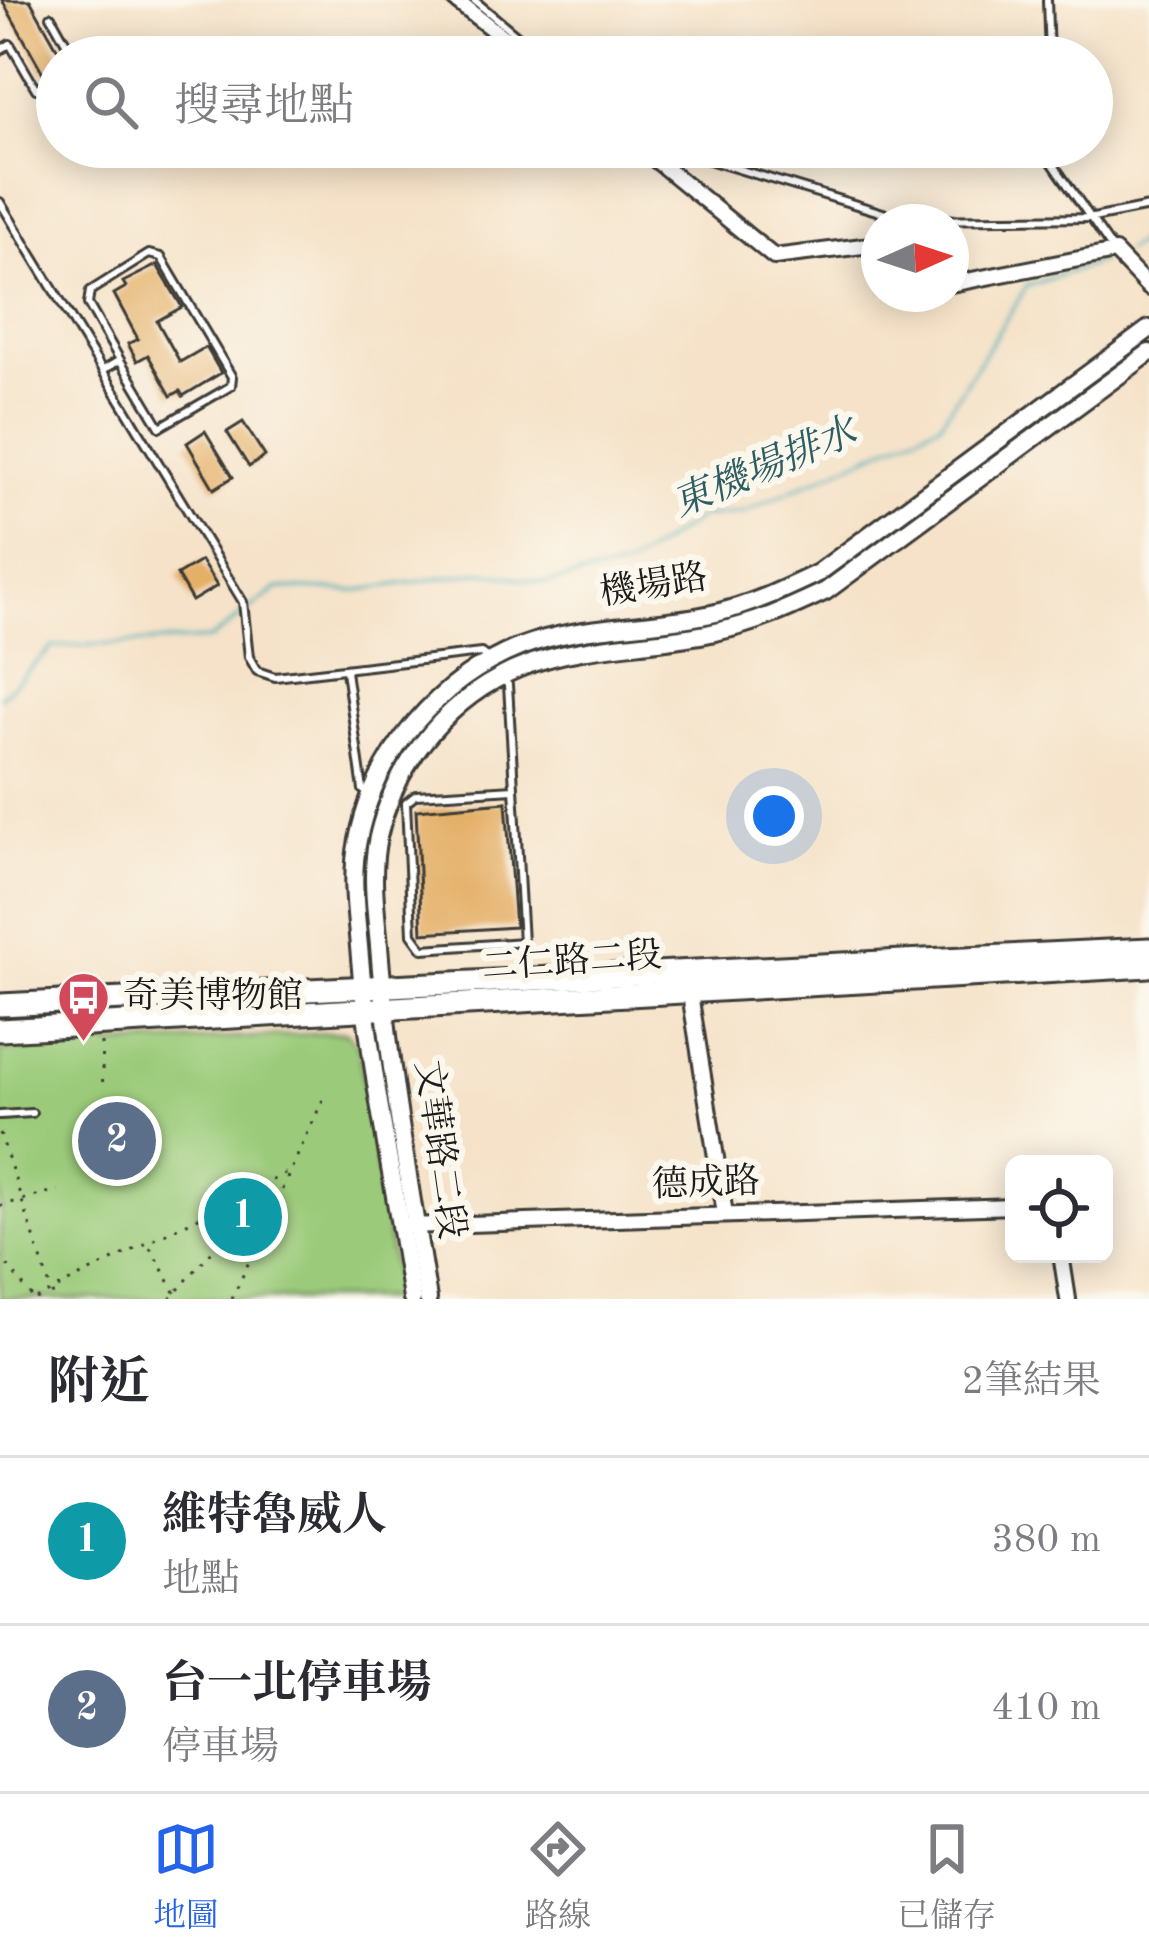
<!DOCTYPE html>
<html lang="zh-TW">
<meta charset="utf-8">
<style>
body{margin:0;font-family:"Old Standard TT","Noto Serif TC",serif;background:#f7f7f7;color:#2b2b33}
.controls{position:absolute;right:36px;bottom:36px;display:grid;overflow:hidden;border-radius:18px;box-shadow:0 6px 30px #0003}
.controls button{width:108px;height:108px;display:grid;place-items:center;padding:0;border:0;border-bottom:3px solid #e1e1e2;background:#fff;color:#2b2b33;font:60px sans-serif}
.compass{position:absolute;left:861px;top:204px;width:108px;height:108px;border-radius:50%;background:#fff;box-shadow:0 6px 30px #0003;rotate:87deg}
.you{position:absolute;left:774px;top:816px;width:42px;height:42px;margin:-30px;border:9px solid #fff;border-radius:50%;background:#1a73e8;box-shadow:0 0 0 18px #1a73e833}
.badge{display:grid;place-items:center;width:78px;height:78px;border-radius:50%;background:#2563eb;color:#fff;font-size:39px;font-weight:700}
.pin{position:absolute;translate:-50% -50%;border:6px solid #fff;box-shadow:0 3px 12px #0006}
.list{margin:0;padding:0;list-style:none}
h2{display:flex;justify-content:space-between;align-items:center;height:156px;margin:0;padding:0 48px;font-size:51px}
h2 small{font-size:39px;font-weight:400;color:#7c7c81}
.list li{display:grid;grid-template-columns:78px 1fr auto;gap:36px;align-items:center;box-sizing:border-box;height:168px;padding:0 48px;border-top:3px solid #e1e1e2}
.list b{display:block;font-size:45px;white-space:nowrap}
.list p{margin:0;font-size:39px;white-space:nowrap;color:#7c7c81}
.list em{font-size:39px;font-style:normal;color:#7c7c81}
.icon{flex:none;width:66px;height:66px;fill:none;stroke:currentColor;stroke-width:2;stroke-linecap:round;stroke-linejoin:round}
.map{position:relative;flex:none;width:1149px;height:1299px;overflow:hidden}
.search{position:absolute;background:#fff;box-shadow:0 6px 30px #0003;left:36px;right:36px;top:36px;height:132px;display:flex;align-items:center;gap:30px;box-sizing:border-box;padding:0 42px;border-radius:66px;color:#7c7c81;font-size:45px}
.sheet{height:492px;background:#fff}
nav{display:flex;justify-content:space-around;align-items:center;box-sizing:border-box;height:168px;border-top:3px solid #e1e1e2;background:#fff;font-size:33px;color:#7c7c81}
nav a{display:grid;justify-items:center;gap:6px}
nav .on{color:#2563eb}
.map>svg:first-child{display:block}
.green{fill:#9bcb7a;stroke:#5c744b;stroke-width:3}
.lines{fill:none;stroke-linecap:round;stroke-linejoin:round}
.stream{stroke:#3dadb9;stroke-width:3}
.building{fill:#e4af66}
.service-casing{stroke:#3d3a36;stroke-width:12}
.minor-casing{stroke:#3d3a36;stroke-width:20}
.tertiary-casing{stroke:#3d3a36;stroke-width:22}
.primary-casing{stroke:#3d3a36;stroke-width:27}
.path{stroke:#3d3a36;stroke-width:3;stroke-dasharray:3 9;stroke-linecap:butt}
.service{stroke:#fff;stroke-width:6}
.minor{stroke:#fff;stroke-width:14}
.tertiary{stroke:#fff;stroke-width:16}
.primary{stroke:#fff;stroke-width:21}
.labels{text-anchor:middle;dominant-baseline:central;stroke-width:12;stroke-linejoin:round;paint-order:stroke}
.street-label{font-size:36px;fill:#1c1c1c;stroke:#fbf7ec}
.poi-label{font-size:36px;fill:#1c1c1c;stroke:#fbf7ec;text-anchor:start}
.water-label{font-size:39px;font-style:italic;fill:#2b5d63;stroke:#fbf7ec}
</style>
<div class="map">
<svg width="1149" height="1299" viewBox="0 0 1149 1299">
<rect width="100%" height="100%" fill="#fbf7ec"/>
<filter id="ink" filterUnits="userSpaceOnUse"><feTurbulence type="fractalNoise" baseFrequency=".00833" numOctaves="2"/><feDisplacementMap in="SourceGraphic" scale="24" xChannelSelector="R" yChannelSelector="G"/><feConvolveMatrix kernelMatrix="1 2 1 2 8 2 1 2 1" color-interpolation-filters="sRGB"/></filter>
<filter id="wash" filterUnits="userSpaceOnUse"><feTurbulence type="fractalNoise" baseFrequency=".004" numOctaves="4" result="noise"/><feDisplacementMap in="SourceGraphic" scale="48" xChannelSelector="R" yChannelSelector="G"/><feGaussianBlur stdDeviation="2.7" result="paint"/><feColorMatrix in="noise" values="0 0 0 0 0 0 0 0 0 0 0 0 0 0 0 0 0 1.4 0 .05"/><feComposite in="paint" operator="in"/></filter>
<g filter="url(#wash)">
<rect width="100%" height="100%" fill="#f5e2c8"/>
<!-- green -->
<polygon class="green" points="345,1032 358,1045 398,1299 0,1299 0,1051"/>
<g class="lines">
<!-- stream -->
<g class="stream">
<polyline points="1125,251 1149,236"/>
<polyline points="0,697 53,647 211,639 278,588 353,591 483,572 546,583 626,567 701,517 744,512 940,423 1027,286 1100,262"/>
</g>
</g>
<g id="blocks">
<!-- building -->
<g class="building">
<polygon points="2,0 30,0 62,57 57,57 57,65 43,73"/>
<polygon points="157,265 182,307 157,321 180,362 206,347 221,373 183,396 180,391 171,396 148,355 137,361 128,344 138,339 114,294 126,287 123,282"/>
<polygon points="243,422 265,456 249,467 227,432"/>
<polygon points="205,431 233,477 214,489 187,443"/>
<polygon points="201,561 217,586 192,601 177,575"/>
<polygon points="506,802 515,927 422,933 416,810"/>
</g>
</g>
</g>
<g filter="url(#ink)">
<use href="#blocks" fill-opacity="0" stroke="#3d3a36" stroke-width="3"/>
<g class="lines">
<defs>
<g id="service">
<polyline points="474,0 543,57"/>
<polyline points="1047,0 1049,57"/>
<polyline points="51,16 74,57"/>
<polyline points="0,50 10,44 36,89 57,77"/>
<polyline points="666,147 906,220 1093,218 1149,207"/>
<polyline points="1051,147 1051,161 1113,250"/>
<polyline points="0,202 243,602 249,657 257,671 275,677 481,653 489,659"/>
<polyline points="103,370 120,360 160,427 231,386 232,377 161,257 149,254 90,291 88,304 120,360"/>
<polyline points="346,671 363,790 370,794"/>
<polyline points="503,679 508,685 523,942 423,949 412,934 406,803 416,795 514,789"/>
<polyline points="0,1115 32,1113"/>
</g>
<g id="minor">
<polyline points="455,0 528,57"/>
<polyline points="640,147 774,257 879,244"/>
<polyline points="951,284 1115,252 1149,288"/>
<polyline points="689,988 725,1214"/>
<polyline points="407,1226 1014,1206"/>
<polyline points="1061,1254 1068,1299"/>
</g>
<g id="tertiary">
<path d="M412,1299C395,1186 370,1072 360,958C357,919 350,879 358,840C375,753 438,680 520,647C582,623 652,628 716,613C753,604 784,589 818,573L1149,329"/>
<path d="M428,1299C409,1182 388,1064 379,946C376,911 370,873 378,837C396,760 452,693 527,665C587,643 653,646 715,632C755,624 790,608 826,591L1149,353"/>
</g>
<g id="primary">
<polyline points="0,1005 1149,949"/>
<polyline points="0,1030 1149,966"/>
</g>
</defs>
<!-- service casing -->
<use href="#service" class="service-casing"/>
<!-- minor casing -->
<use href="#minor" class="minor-casing"/>
<!-- tertiary casing -->
<use href="#tertiary" class="tertiary-casing"/>
<!-- primary casing -->
<use href="#primary" class="primary-casing"/>
<!-- path -->
<g class="path">
<polyline points="101,1043 103,1091"/>
<polyline points="0,1133 54,1299"/>
<polyline points="0,1206 58,1190"/>
<polyline points="216,1211 220,1242 240,1252 253,1248"/>
<polyline points="150,1248 179,1299"/>
<polyline points="0,1256 33,1298"/>
<polyline points="36,1299 286,1173"/>
<polyline points="170,1299 220,1242"/>
<polyline points="232,1299 326,1093"/>
</g>
<!-- service -->
<use href="#service" class="service"/>
<!-- minor -->
<use href="#minor" class="minor"/>
<!-- tertiary -->
<use href="#tertiary" class="tertiary"/>
<!-- primary -->
<use href="#primary" class="primary"/>
</g>
</g>
<!-- icons -->
<defs>
<symbol id="bus-pin" viewBox="-11 -11 22 30"><path d="M0 17L-7.5 6A9.5 9.5 0 1 1 7.5 6Z" fill="#d1495b" stroke="#fbf7ec"/><path d="M-5-6H5V4H4V6H2V4H-2V6H-4V4H-5ZM-3.5-4V0h7V-4ZM-3.5 1.2v1.5H-2V1.2ZM2 1.2v1.5H3.5V1.2Z" fill="#fff"/></symbol>
</defs>
<g fill-rule="evenodd">
<use href="#bus-pin" x="54" y="968" width="59" height="81"/>
</g>
<g class="labels">
<!-- street labels -->
<g class="street-label">
<text transform="translate(654 587) rotate(-9)">機場路</text>
<text transform="translate(572 963) rotate(-4)">二仁路二段</text>
<text transform="translate(438 1150) rotate(82)">文華路二段</text>
<text transform="translate(706 1185) rotate(-2)">德成路</text>
</g>
<!-- poi labels -->
<g class="poi-label">
<text x="123" y="998">奇美博物館</text>
</g>
<!-- water labels -->
<g class="water-label">
<text transform="translate(765 469) rotate(-23)">東機場排水</text>
</g>
</g>
</svg>
<div class="controls">
<button><svg class="icon" aria-label="locate" viewBox="0 0 24 24"><circle cx="12" cy="12" r="6"/><path d="M12 2v4M12 18v4M2 12h4M18 12h4"/></svg></button>
</div>
<svg class="compass" viewBox="-18 -18 36 36"><path d="M0-13l5 13h-10z" fill="#e53935"/><path d="M0 13l5-13h-10z" fill="#7c7c81"/></svg>
<div class="you"></div>
<div class="pin badge" style="left:243px;top:1217px;background:#0f9aa8">1</div>
<div class="pin badge" style="left:117px;top:1141px;background:#5c6f8a">2</div>
<div class="search"><svg class="icon" aria-label="search" viewBox="0 0 24 24"><circle cx="10" cy="10" r="6"/><path d="M15 15l6 6"/></svg>搜尋地點</div>
</div>
<section class="sheet">
<h2>附近<small>2筆結果</small></h2>
<ul class="list">
<li><span class="badge" style="background:#0f9aa8">1</span><div><b>維特魯威人</b><p>地點</p></div><em>380 m</em></li>
<li><span class="badge" style="background:#5c6f8a">2</span><div><b>台一北停車場</b><p>停車場</p></div><em>410 m</em></li>
</ul>
</section>
<nav>
<a class="on"><svg class="icon" aria-label="map" viewBox="0 0 24 24"><path d="M3 6l6-2 6 2 6-2v14l-6 2-6-2-6 2zM9 4v14M15 6v14"/></svg>地圖</a>
<a><svg class="icon" aria-label="directions" viewBox="0 0 24 24"><path d="M12 3l9 9-9 9-9-9zM9 14v-3h6M13 9l2 2-2 2"/></svg>路線</a>
<a><svg class="icon" aria-label="saved" viewBox="0 0 24 24"><path d="M7 4h10v16l-5-4-5 4z"/></svg>已儲存</a>
</nav>
